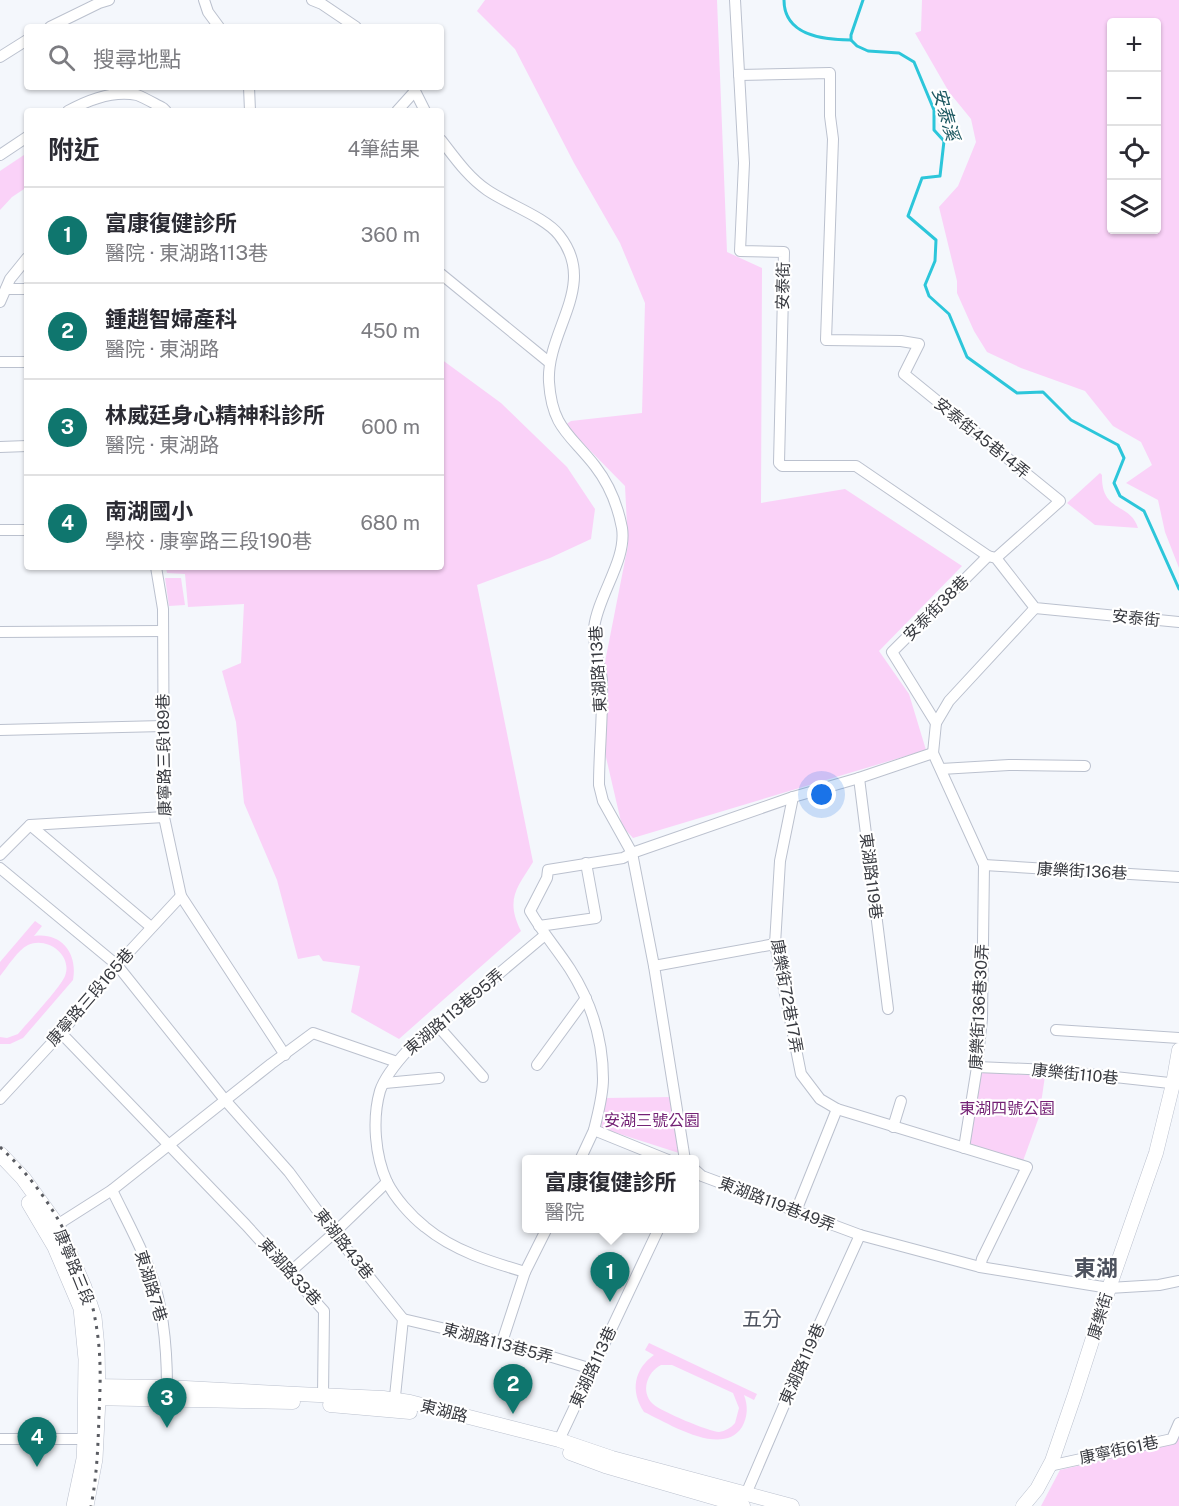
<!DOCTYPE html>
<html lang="zh-TW">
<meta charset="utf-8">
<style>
body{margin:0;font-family:"Public Sans","Noto Sans TC",sans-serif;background:#f7f7f7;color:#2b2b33}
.controls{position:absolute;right:18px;top:18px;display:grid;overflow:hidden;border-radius:6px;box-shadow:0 2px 4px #0004}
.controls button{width:54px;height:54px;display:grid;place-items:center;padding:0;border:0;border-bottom:2px solid #e1e1e2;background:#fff;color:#2b2b33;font:30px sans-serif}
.you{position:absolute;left:822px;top:795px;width:21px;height:21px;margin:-15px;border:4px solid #fff;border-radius:50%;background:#1a73e8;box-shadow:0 0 0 9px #1a73e833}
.badge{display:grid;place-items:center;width:39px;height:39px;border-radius:50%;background:#0f766e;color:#fff;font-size:20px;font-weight:700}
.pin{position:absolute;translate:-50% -50px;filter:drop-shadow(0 2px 3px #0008)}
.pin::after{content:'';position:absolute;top:32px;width:21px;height:18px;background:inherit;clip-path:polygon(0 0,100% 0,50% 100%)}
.popup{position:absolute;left:522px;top:1155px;width:177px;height:78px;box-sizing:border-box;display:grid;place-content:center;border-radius:6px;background:#fff;filter:drop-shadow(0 2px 4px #0005);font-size:20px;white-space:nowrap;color:#7c7c81}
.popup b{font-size:22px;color:#2b2b33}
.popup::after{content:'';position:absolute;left:50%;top:100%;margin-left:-12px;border:12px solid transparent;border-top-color:#fff}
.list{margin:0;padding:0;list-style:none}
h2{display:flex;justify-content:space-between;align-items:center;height:78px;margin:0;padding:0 24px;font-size:26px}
h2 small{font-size:20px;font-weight:400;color:#7c7c81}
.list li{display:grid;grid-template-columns:39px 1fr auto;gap:18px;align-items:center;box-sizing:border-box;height:96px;padding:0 24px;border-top:2px solid #e1e1e2}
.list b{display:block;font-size:22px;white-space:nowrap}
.list p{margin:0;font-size:20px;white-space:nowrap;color:#7c7c81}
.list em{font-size:20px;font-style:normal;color:#7c7c81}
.icon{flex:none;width:33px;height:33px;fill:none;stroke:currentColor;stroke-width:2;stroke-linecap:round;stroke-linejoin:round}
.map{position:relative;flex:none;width:1179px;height:1506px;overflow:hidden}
.search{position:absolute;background:#fff;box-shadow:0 2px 4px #0004;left:24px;top:24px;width:420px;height:66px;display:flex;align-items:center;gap:15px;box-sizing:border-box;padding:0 21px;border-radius:6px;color:#7c7c81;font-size:22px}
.panel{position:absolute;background:#fff;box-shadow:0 2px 4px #0004;left:24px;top:108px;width:420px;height:462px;border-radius:6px}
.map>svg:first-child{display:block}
.green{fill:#fad2f8;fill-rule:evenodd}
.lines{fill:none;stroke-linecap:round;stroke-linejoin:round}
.stream{stroke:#2cc6da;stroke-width:3}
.minor-casing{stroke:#bbc1ce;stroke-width:12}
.tertiary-casing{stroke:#bbc1ce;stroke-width:15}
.secondary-casing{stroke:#bbc1ce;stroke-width:16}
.minor{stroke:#fff;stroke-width:10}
.tertiary{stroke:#fff;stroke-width:14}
.secondary{stroke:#fff;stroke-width:15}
.rail{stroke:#5a5c62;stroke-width:3;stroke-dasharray:3 6;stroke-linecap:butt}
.labels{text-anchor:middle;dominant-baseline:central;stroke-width:4.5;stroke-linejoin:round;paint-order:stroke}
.street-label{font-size:16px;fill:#383a40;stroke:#fff}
.park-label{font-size:16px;fill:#742275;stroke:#fff}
.water-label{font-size:18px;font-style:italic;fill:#1e5962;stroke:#fff}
.quarter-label{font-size:20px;fill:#4d525e;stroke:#fff}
.district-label{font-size:22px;font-weight:bold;fill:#4d525e;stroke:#fff}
</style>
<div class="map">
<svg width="1179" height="1506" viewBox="0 0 1179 1506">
<rect width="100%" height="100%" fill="#f4f7fc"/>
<!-- green -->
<g class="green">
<polygon points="485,0 717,0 727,252 762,268 761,503 845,489 962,566 879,651 909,694 926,750 633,838 622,826 605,753 605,662 628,545 625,486 565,425 571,421 642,413 645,303 620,243 574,163 515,49 477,11"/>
<path d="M922,0H1179V568L1165,532L1158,500L1126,483L1152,465L1141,442L1113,426L1085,391L1021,368L987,352L974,331L957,293V281L939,207L958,186L976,142L971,119L949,92L915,33L921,31ZM1112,22H1156V230H1112Z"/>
<polygon points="27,153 27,187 12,197 0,210 0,171"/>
<path d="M441,359L501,403L567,467L595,509L591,539L550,558L477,585L533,862C517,888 505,899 521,931L399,1039L351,1012L360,966L323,961L319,955L298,959L277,880L244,803L236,722L222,671L241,663L244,604L188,607L185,574L167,573L166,567H441Z"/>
<path d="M1100,473L1102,475C1101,513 1130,502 1138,528L1095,525L1067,503Z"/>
<polygon points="165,578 181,578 185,605 169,606"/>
<path d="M35,921L42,926L34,936C61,932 78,953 73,980L23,1038L10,1044H0V1037L7,1038L18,1034C29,1021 60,988 65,976C73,955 47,936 28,945C18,950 8,966 0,976V962Z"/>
<polygon points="979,1071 1045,1076 1039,1117 1023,1161 968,1143"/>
<polygon points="672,1097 682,1154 601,1128 606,1098"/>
<path d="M649,1343L757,1394L754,1400L744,1395C748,1406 748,1416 742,1427C722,1458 668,1423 644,1412C630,1391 634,1369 654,1355L645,1350ZM661,1365H672L733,1393L739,1408L735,1423C731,1428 725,1431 719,1432C710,1432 660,1411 653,1404C640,1392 647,1372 661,1365Z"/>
<polygon points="1179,1436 1179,1506 1041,1506 1060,1470 1176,1443"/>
</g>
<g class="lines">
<!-- stream -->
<g class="stream">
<path d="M784,0C784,36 824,40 851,40"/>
<polyline points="863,0 851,35 851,40 857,46 868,51 899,53 914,62 934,110 934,130 944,141 940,176 922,178 908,216 936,240 935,261 925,285 929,296 949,314 967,357 1017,393 1043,392 1071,420 1118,445 1124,458 1114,483 1120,496 1144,511 1179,589"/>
</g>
<defs>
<g id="minor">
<polyline points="204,0 208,12 219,27"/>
<polyline points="312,0 322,4 356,27"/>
<polyline points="735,0 744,163 740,251 784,252 779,463 782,466 856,466 988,556 996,558 1035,608 1179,622"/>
<polyline points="50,27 99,3 109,0"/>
<polyline points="0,57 27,40"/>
<polyline points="739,75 830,73 830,116 833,139 826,340 901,341 919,344 904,374 1060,501 996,558"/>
<polyline points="249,87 250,111"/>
<polyline points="413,87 425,111"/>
<path d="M68,111C88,100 113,90 137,95C145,98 155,104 163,108L166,111"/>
<polyline points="397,111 415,91"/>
<path d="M441,140C455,158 468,177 487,190C507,204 545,217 559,235C599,285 546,330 549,382C552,428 570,434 595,466C609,484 618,507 622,528C627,560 598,595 594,628C592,645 601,664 602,681C603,716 599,751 599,785L603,801L632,853L654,966L685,1160"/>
<polyline points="0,155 27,137"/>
<polyline points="441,274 550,363"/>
<polyline points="6,289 27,289"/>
<polyline points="0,302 10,279 27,258"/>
<polyline points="0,362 27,362"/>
<polyline points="0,447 27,446"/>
<polyline points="0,530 27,530"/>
<polyline points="156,567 163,609 164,817 181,896 285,1055"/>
<polyline points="0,632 163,631"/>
<polyline points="936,723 892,652 988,556"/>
<polyline points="0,730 163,726"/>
<polyline points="941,769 1009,765 1085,766"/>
<polyline points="859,778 888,1009"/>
<polyline points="793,797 780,861 775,944 801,1074 820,1099 837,1109 1027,1167 982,1259 980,1267"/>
<polyline points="30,825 151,927"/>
<polyline points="0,855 30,825 164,817"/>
<polyline points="984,865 1179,877"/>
<polyline points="0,868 117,965 225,1100 289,1172 334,1233 403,1319 394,1406"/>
<polyline points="539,926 596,918 586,863"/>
<polyline points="654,966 775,944"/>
<polyline points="437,1025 483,1077"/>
<polyline points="1056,1030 1179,1038"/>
<polyline points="61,1033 246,1225 324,1311 323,1395"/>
<polyline points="537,1065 586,998"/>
<polyline points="977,1067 1051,1070 1179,1084"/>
<polyline points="385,1083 439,1078"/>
<polyline points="0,1099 61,1033 117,965 181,896"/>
<polyline points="893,1127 901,1101"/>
<polyline points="964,1148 977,1067 982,1019 984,865 933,753 936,723 949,701 1035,608"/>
<polyline points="580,1160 594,1130"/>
<path d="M668,1160L594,1130C598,1113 603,1096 603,1079C603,1040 591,1002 570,969C557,949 542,932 530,911L547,878L548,870L623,858L632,853L793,797L859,778L933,753"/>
<polyline points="694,1169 702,1176 860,1235 980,1267 1109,1288 1159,1285 1179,1281"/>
<path d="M112,1190C123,1213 136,1237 146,1261C163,1299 167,1346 167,1387"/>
<polyline points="796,1211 837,1109"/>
<polyline points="57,1225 112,1190 271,1064 313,1033 397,1062"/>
<polyline points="290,1272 333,1234 387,1182"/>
<path d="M525,1272C491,1262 454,1251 425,1227C411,1216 395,1198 387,1182C375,1156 372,1119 380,1091C385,1076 397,1062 408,1050L545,935"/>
<polyline points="403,1319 502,1342 592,1369"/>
<polyline points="502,1342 525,1272 547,1228"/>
<polyline points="0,1439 85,1439"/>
<polyline points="559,1440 659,1228"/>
<polyline points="1049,1466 1172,1439 1179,1423"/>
<polyline points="741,1495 746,1494 809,1347 860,1235"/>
</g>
<g id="tertiary">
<polyline points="89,1386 167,1387 297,1394 383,1398 410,1402 559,1440 612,1458 792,1506"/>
<polyline points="87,1398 293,1402"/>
<polyline points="330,1405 410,1412"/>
<polyline points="570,1453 605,1466 743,1506"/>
<polyline points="1023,1506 1037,1489 1052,1461 1075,1394 1109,1288 1156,1153 1173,1084 1179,1050"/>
</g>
<g id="secondary">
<polyline points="0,1154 23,1178 57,1225 84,1287 94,1317 97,1348 98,1399 95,1459 86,1506"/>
<polyline points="29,1203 55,1247 81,1308 86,1359 85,1439 84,1459 74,1506"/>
</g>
</defs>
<!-- minor casing -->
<use href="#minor" class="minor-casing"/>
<!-- tertiary casing -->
<use href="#tertiary" class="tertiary-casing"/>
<!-- secondary casing -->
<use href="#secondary" class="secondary-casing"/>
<!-- minor -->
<use href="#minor" class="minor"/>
<!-- tertiary -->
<use href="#tertiary" class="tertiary"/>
<!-- secondary -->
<use href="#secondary" class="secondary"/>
<!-- rail -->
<path class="rail" d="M0,1147C56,1199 92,1270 99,1347C101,1370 100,1393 99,1415C98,1446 97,1476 91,1506"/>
</g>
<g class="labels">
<!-- street labels -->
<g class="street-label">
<text transform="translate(783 286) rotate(-89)">安泰街</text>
<text transform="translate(982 438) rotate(39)">安泰街45巷14弄</text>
<text transform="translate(936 608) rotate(-45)">安泰街38巷</text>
<text transform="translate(1136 618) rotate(6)">安泰街</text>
<text transform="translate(598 669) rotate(-93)">東湖路113巷</text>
<text transform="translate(164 755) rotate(-91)">康寧路三段189巷</text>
<text transform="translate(1082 871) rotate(3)">康樂街136巷</text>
<text transform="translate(871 876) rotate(83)">東湖路119巷</text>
<text transform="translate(787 996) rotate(80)">康樂街72巷17弄</text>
<text transform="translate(90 997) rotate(-49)">康寧路三段165巷</text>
<text transform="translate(979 1007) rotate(-87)">康樂街136巷30弄</text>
<text transform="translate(454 1012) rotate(-40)">東湖路113巷95弄</text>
<text transform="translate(1075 1074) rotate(6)">康樂街110巷</text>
<text transform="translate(777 1204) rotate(21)">東湖路119巷49弄</text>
<text transform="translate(344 1244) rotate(52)">東湖路43巷</text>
<text transform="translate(74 1267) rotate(68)">康寧路三段</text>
<text transform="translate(290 1272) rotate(48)">東湖路33巷</text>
<text transform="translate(151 1286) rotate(73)">東湖路7巷</text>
<text transform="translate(1100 1316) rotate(-73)">康樂街</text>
<text transform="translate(498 1343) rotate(15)">東湖路113巷5弄</text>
<text transform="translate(802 1364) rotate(-66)">東湖路119巷</text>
<text transform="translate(593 1367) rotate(-65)">東湖路113巷</text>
<text transform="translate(444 1411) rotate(14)">東湖路</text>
<text transform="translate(1119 1450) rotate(-12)">康寧街61巷</text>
</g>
<!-- park labels -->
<g class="park-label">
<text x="1007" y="1108">東湖四號公園</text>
<text x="652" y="1120">安湖三號公園</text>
</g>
<!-- water labels -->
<g class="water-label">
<text transform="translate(946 114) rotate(74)">安泰溪</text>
</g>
<!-- quarter labels -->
<g class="quarter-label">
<text x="762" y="1319">五分</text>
</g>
<!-- district labels -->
<g class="district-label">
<text x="1096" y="1268">東湖</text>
</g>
</g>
</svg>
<div class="controls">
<button>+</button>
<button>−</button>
<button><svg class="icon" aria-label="locate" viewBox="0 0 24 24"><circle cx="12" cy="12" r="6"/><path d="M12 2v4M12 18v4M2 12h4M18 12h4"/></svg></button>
<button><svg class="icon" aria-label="layers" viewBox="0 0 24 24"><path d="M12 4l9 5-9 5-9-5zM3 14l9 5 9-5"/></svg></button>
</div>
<div class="you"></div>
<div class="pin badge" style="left:610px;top:1302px">1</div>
<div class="popup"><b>富康復健診所</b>醫院</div>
<div class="pin badge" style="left:513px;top:1414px">2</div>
<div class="pin badge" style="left:167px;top:1428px">3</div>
<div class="pin badge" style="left:37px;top:1467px">4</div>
<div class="search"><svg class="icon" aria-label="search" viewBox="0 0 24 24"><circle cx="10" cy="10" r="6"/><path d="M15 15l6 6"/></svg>搜尋地點</div>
<section class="panel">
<h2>附近<small>4筆結果</small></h2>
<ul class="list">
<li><span class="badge">1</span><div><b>富康復健診所</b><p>醫院 · 東湖路113巷</p></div><em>360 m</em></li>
<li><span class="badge">2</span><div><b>鍾趙智婦產科</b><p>醫院 · 東湖路</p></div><em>450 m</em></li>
<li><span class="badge">3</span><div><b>林威廷身心精神科診所</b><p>醫院 · 東湖路</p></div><em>600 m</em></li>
<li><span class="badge">4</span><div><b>南湖國小</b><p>學校 · 康寧路三段190巷</p></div><em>680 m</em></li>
</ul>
</section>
</div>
